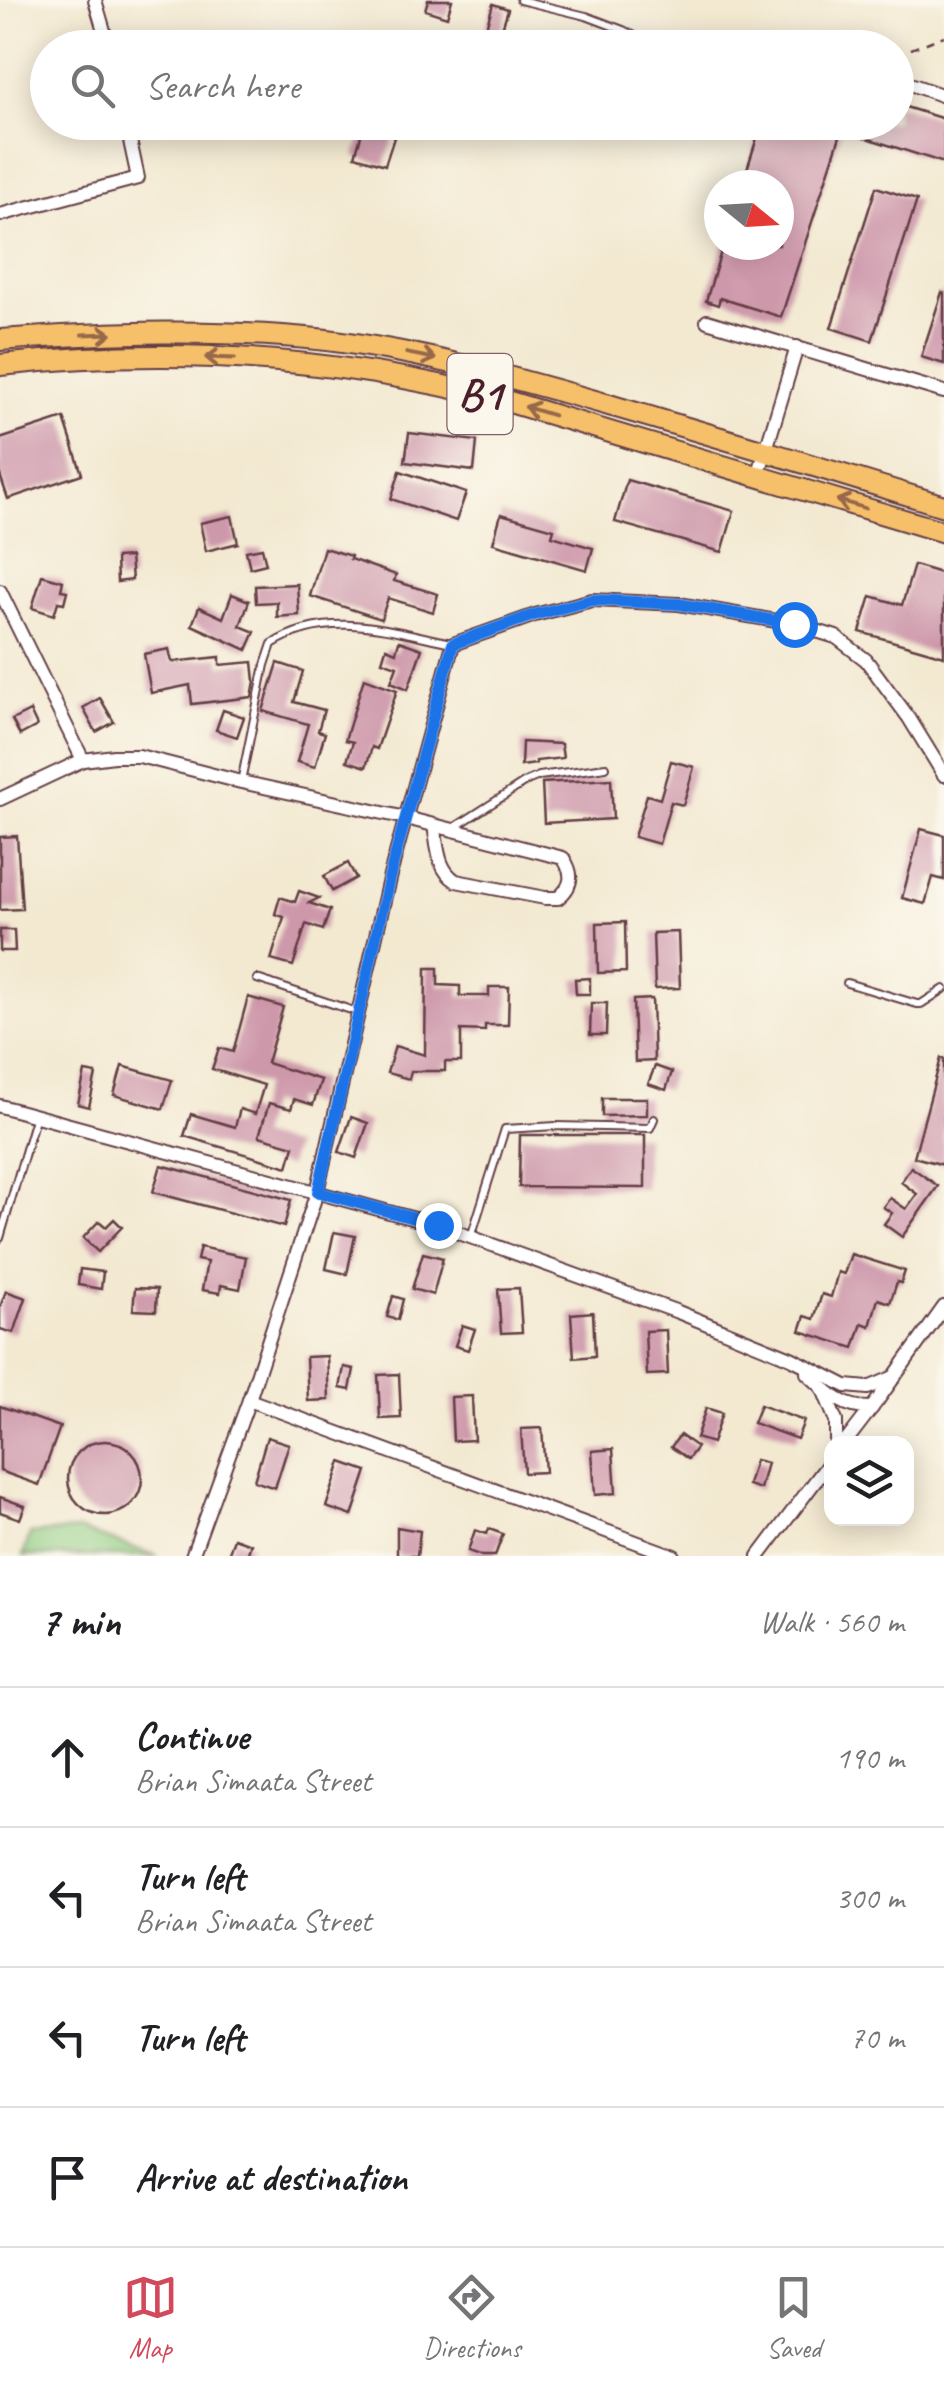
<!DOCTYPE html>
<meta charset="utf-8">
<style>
body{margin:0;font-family:Caveat,sans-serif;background:#f2f2f2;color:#202124}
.controls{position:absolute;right:30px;bottom:30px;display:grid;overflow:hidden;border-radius:20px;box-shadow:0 5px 25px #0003}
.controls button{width:90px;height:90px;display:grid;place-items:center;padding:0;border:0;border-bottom:2px solid #e0e0e0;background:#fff;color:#202124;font:50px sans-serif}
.compass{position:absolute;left:704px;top:170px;width:90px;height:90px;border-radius:50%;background:#fff;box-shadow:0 5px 25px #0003;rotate:108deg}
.stop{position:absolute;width:30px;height:30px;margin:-22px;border:8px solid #1a73e8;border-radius:50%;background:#fff}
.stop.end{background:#1a73e8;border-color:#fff;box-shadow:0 2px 10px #0008}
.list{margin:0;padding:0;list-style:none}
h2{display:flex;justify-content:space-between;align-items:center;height:130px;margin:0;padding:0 40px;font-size:42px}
h2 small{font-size:32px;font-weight:400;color:#757577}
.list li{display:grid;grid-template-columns:65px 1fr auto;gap:30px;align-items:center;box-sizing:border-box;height:140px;padding:0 40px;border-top:2px solid #e0e0e0}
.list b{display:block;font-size:38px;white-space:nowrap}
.list p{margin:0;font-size:32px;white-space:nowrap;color:#757577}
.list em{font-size:32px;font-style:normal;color:#757577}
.icon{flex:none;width:55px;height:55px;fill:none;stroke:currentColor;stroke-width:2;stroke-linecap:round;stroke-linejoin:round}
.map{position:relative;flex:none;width:944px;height:1556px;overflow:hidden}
.search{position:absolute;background:#fff;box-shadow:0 5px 25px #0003;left:30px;right:30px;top:30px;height:110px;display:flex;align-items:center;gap:25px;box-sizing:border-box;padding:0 35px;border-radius:55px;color:#757577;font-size:38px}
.sheet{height:690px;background:#fff}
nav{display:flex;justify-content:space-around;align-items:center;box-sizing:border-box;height:140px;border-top:2px solid #e0e0e0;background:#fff;font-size:28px;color:#757577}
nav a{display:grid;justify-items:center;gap:5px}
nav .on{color:#d1495b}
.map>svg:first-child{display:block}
.green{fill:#90cd83;stroke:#6d7657;stroke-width:2.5}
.building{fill:#ce98ab}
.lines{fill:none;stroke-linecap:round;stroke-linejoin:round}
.lane-casing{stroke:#633d44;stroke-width:10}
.street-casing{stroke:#633d44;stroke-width:16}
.primary-casing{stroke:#633d44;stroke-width:24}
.path{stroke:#633d44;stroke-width:2.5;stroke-dasharray:8 8;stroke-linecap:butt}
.lane{stroke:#fff;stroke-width:6}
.street{stroke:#fff;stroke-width:12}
.primary{stroke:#f6c06b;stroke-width:20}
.oneway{stroke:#976748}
.route{stroke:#1a73e8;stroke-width:12}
.labels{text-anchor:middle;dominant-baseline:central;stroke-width:9;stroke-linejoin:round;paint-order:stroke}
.shield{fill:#fbf7ec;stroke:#7f6065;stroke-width:2.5}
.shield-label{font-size:45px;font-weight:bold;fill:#4a1f2b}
</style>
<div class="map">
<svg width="944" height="1556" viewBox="0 0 944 1556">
<rect width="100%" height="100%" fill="#fbf7ec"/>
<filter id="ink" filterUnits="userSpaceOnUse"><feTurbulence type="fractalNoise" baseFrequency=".01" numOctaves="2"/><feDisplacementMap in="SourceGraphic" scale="20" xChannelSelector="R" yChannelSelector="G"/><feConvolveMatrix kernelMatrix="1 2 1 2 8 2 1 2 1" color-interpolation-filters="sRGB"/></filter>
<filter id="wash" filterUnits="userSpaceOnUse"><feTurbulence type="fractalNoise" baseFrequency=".0048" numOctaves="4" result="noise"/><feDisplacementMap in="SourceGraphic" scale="40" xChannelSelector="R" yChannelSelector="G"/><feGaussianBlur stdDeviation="2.25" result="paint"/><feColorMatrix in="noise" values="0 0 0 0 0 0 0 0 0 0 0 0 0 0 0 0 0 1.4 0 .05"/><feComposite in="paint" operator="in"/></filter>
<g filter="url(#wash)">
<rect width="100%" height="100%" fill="#f3e9d1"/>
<!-- green -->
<polygon class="green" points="78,1530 158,1556 23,1556 30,1534"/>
<g id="blocks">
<!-- building -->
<g class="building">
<polygon points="428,0 452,0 447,17 425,10"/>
<polygon points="493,4 508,9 496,48 480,48"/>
<polygon points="896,104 944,119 944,163 842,130 781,317 720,298 718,305 706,301 723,245 779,245 779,185 742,185 762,122 896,122"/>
<polygon points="365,122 399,122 385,165 355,156"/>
<polygon points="876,187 917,200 872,341 831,328"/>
<polygon points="942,292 944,293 944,364 921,357"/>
<polygon points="64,418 82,474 8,499 0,475 0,439"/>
<polygon points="409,433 477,441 474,471 405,462"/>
<polygon points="400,471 466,493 456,521 391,499"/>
<polygon points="627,480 734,511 722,552 615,522"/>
<polygon points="501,514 554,529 552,536 593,548 587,570 493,543"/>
<polygon points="232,516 238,543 206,551 200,523"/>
<polygon points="262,548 266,564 250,568 246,551"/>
<polygon points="324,548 351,556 350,559 396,575 394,581 438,594 433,612 388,598 381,619 310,596"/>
<polygon points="130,557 132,580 117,582 116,558"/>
<polygon points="914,565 944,574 944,656 860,632 871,596 902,605"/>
<polygon points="42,575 63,581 61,590 67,591 64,603 58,602 54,615 32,608"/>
<polygon points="297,584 299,615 277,617 277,602 256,603 255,586"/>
<polygon points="232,594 249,601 240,626 255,632 247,650 192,625 199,607 223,618"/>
<polygon points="399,641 422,649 408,689 391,682 397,666 382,661 386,648 396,652"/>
<polygon points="169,649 172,662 220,657 220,665 253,662 255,681 252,697 192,704 190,685 151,693 144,654"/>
<polygon points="278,663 303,671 294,702 324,710 318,731 325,733 315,767 297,762 308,724 263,711"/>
<polygon points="364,678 397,690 377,749 372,747 366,767 347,761 353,742 345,740"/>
<polygon points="100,698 114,722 96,732 83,708"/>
<polygon points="223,710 244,717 237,737 216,730"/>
<polygon points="30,711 37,726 20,735 12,720"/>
<polygon points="522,742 561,744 563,758 536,761 536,764 521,766"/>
<polygon points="671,761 694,767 683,805 671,802 659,844 634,837 647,795 660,799"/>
<polygon points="611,779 613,819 544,823 542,783"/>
<polygon points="921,829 944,835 944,880 933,877 925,904 902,898"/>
<polygon points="17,836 22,909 0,910 0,837"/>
<polygon points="348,863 356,878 332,891 324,876"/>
<polygon points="299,891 319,898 309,903 330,910 323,930 306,924 293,966 271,960 284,917 275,914 280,897 295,902"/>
<polygon points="625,922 626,972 598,973 597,923"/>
<polygon points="0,930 14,930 15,951 0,951"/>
<polygon points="678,932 680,988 655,989 653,933"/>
<polygon points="426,968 438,968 438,985 460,986 460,996 489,996 489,987 509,987 508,1025 485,1025 485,1031 461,1030 461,1062 445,1062 445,1071 411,1071 409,1079 387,1073 395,1046 425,1055"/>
<polygon points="590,978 590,994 576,994 575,979"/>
<polygon points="248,997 283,1007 267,1063 321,1080 313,1105 294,1099 291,1109 269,1103 259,1136 294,1146 288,1167 184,1136 191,1114 235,1127 240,1109 255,1114 264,1085 212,1069 219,1048 233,1052"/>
<polygon points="652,999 654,1061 635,1062 633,1000"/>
<polygon points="591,1003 607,1003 606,1035 590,1035"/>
<polygon points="941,1058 944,1059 944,1165 914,1157"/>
<polygon points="122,1066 172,1080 163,1109 114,1095"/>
<polygon points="655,1066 672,1072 666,1090 648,1084"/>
<polygon points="85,1072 96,1074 89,1107 78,1104"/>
<polygon points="602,1098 647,1098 647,1115 602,1116"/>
<polygon points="351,1117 368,1123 356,1158 339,1152"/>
<polygon points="520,1135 645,1135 645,1188 519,1187"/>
<polygon points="161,1165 291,1200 284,1227 153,1192"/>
<polygon points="911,1167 938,1186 902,1237 884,1224 892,1213 883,1207 890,1198 906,1209 917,1194 901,1182"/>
<polygon points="114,1219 122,1227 98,1252 83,1238 99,1221 106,1227"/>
<polygon points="334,1232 355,1236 347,1274 326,1269"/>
<polygon points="200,1247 246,1257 240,1289 221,1285 220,1293 202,1290 207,1262 197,1260"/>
<polygon points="423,1253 443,1258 433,1295 412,1289"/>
<polygon points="851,1254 905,1271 901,1283 897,1282 890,1303 878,1299 870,1326 862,1323 854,1348 800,1331 805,1316 814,1319 822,1294 831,1297 838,1272 844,1274"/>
<polygon points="80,1269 103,1272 101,1289 78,1285"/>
<polygon points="135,1288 157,1289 156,1311 133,1310"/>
<polygon points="519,1288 522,1332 501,1333 498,1289"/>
<polygon points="6,1291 26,1298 14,1333 0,1329 0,1307"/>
<polygon points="393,1296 403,1299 398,1320 387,1317"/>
<polygon points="593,1312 595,1356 574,1358 571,1314"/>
<polygon points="462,1325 475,1329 468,1350 455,1346"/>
<polygon points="666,1330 668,1374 647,1375 645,1331"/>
<polygon points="327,1356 329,1400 308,1401 306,1357"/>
<polygon points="344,1367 354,1369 350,1390 340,1388"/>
<polygon points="399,1374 401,1418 380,1419 378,1375"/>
<polygon points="472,1396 474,1440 453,1441 451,1397"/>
<polygon points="760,1405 804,1421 797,1439 753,1423"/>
<polygon points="0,1406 60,1427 39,1485 0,1471"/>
<polygon points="706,1408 722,1413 712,1443 696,1438"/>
<polygon points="542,1428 545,1472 524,1473 521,1429"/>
<polygon points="680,1435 697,1447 688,1459 671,1447"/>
<polygon points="267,1437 289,1444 275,1488 254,1481"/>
<circle cx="105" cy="1478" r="37"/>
<polygon points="613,1449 616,1493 595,1495 592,1451"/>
<polygon points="755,1460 767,1463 760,1489 748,1485"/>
<polygon points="341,1462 367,1471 352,1516 326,1507"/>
<polygon points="0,1497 25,1506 20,1519 0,1512"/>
<polygon points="397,1527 420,1531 417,1556 397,1556"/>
<polygon points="489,1529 503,1534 495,1556 482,1556 468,1551 475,1530 487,1534"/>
<polygon points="234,1538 251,1544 247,1556 228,1556"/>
</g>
</g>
</g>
<g filter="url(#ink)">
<use href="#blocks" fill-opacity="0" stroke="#633d44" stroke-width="2.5"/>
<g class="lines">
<defs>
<g id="lane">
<polyline points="520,0 586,16 623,30 658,48"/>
<path d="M241,782L265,665L272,644C328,608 392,631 452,643"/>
<polyline points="452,829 527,781 539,776 606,767"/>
<polyline points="257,979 357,1012"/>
<polyline points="847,983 917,1004 921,1004 944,989"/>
<polyline points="471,1237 505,1129 556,1126 650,1128 654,1119"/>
<polyline points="0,1238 36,1115"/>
</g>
<g id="street">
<polyline points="95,0 109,48"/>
<polyline points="896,79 944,96"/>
<polyline points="0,215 138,178 126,122"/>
<polyline points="707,321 944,392"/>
<polyline points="758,476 797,347"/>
<polyline points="0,591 83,760"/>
<path d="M0,799L83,760L114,756H139L241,782L406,818L563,858C574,874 573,886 558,898H545L456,881C437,869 438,847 434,826"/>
<polyline points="0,1106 437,1225 678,1312 791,1358 846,1386 868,1388 894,1377"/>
<path d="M807,1373C827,1392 842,1409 872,1408"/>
<polyline points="823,1389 836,1421 836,1444"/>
<polyline points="249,1400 674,1556"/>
<polyline points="844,1444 877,1401 944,1307"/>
<polyline points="192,1556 249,1400 317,1192 389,879 453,644 535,615 592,600 679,604 794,624 836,637 866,660 909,718 944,775"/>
<polyline points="759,1556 832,1459"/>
</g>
<g id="primary">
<path d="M0,340C109,332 218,328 327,340C425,352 521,380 616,407C726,439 835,472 944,506"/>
<path d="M0,365C169,346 339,357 503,400L944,532"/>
</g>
</defs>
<!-- lane casing -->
<use href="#lane" class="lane-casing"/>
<!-- street casing -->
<use href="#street" class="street-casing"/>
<!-- primary casing -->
<use href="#primary" class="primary-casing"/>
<!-- path -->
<polyline class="path" points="896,55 944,36"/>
<!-- lane -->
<use href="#lane" class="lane"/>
<!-- street -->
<use href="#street" class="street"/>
<!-- primary -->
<use href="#primary" class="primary"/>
</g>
<!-- one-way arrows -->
<defs><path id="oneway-shaft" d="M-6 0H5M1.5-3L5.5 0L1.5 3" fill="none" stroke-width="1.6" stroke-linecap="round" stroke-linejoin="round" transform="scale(2.5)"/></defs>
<g class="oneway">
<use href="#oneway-shaft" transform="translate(97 334) rotate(-2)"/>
<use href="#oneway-shaft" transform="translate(421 356) rotate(11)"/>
<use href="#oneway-shaft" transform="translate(220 358) rotate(-178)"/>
<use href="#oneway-shaft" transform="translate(539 411) rotate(-163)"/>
<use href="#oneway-shaft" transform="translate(851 504) rotate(-163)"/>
</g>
</g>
<g class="lines" filter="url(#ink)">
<!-- route -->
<polyline class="route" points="438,1225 318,1192 389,879 453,644 534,615 592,600 679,604 794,624"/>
</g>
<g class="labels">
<!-- shield labels -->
<rect class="shield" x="447.5" y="354" width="65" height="80" rx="8"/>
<g class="shield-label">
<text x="480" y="394">B1</text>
</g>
</g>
</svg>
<div class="controls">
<button><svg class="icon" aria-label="layers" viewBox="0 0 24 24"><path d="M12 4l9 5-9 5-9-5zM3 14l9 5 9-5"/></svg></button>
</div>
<svg class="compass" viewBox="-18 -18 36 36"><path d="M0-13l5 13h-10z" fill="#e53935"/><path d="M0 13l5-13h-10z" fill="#757577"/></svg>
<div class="stop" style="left:794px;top:624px"></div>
<div class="stop end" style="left:438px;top:1225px"></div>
<div class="search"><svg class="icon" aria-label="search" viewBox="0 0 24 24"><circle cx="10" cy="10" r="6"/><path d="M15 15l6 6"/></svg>Search here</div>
</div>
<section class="sheet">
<h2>7 min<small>Walk · 560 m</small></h2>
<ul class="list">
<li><svg class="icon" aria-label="ahead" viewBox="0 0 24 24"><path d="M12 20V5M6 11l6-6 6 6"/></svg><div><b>Continue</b><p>Brian Simaata Street</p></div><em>190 m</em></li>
<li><svg class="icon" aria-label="left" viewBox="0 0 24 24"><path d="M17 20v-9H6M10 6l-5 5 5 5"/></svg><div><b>Turn left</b><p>Brian Simaata Street</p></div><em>300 m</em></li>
<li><svg class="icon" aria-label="left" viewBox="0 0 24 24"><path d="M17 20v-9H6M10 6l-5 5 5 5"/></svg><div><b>Turn left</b></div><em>70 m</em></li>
<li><svg class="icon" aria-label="arrive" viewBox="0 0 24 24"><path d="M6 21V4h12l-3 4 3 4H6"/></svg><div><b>Arrive at destination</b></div></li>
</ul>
</section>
<nav>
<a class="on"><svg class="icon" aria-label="map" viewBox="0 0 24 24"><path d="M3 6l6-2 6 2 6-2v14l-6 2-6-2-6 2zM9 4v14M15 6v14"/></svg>Map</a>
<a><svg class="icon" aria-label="directions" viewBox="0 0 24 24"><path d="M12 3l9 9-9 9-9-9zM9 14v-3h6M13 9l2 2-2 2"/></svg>Directions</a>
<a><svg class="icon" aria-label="saved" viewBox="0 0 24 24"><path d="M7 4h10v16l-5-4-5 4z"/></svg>Saved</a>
</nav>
